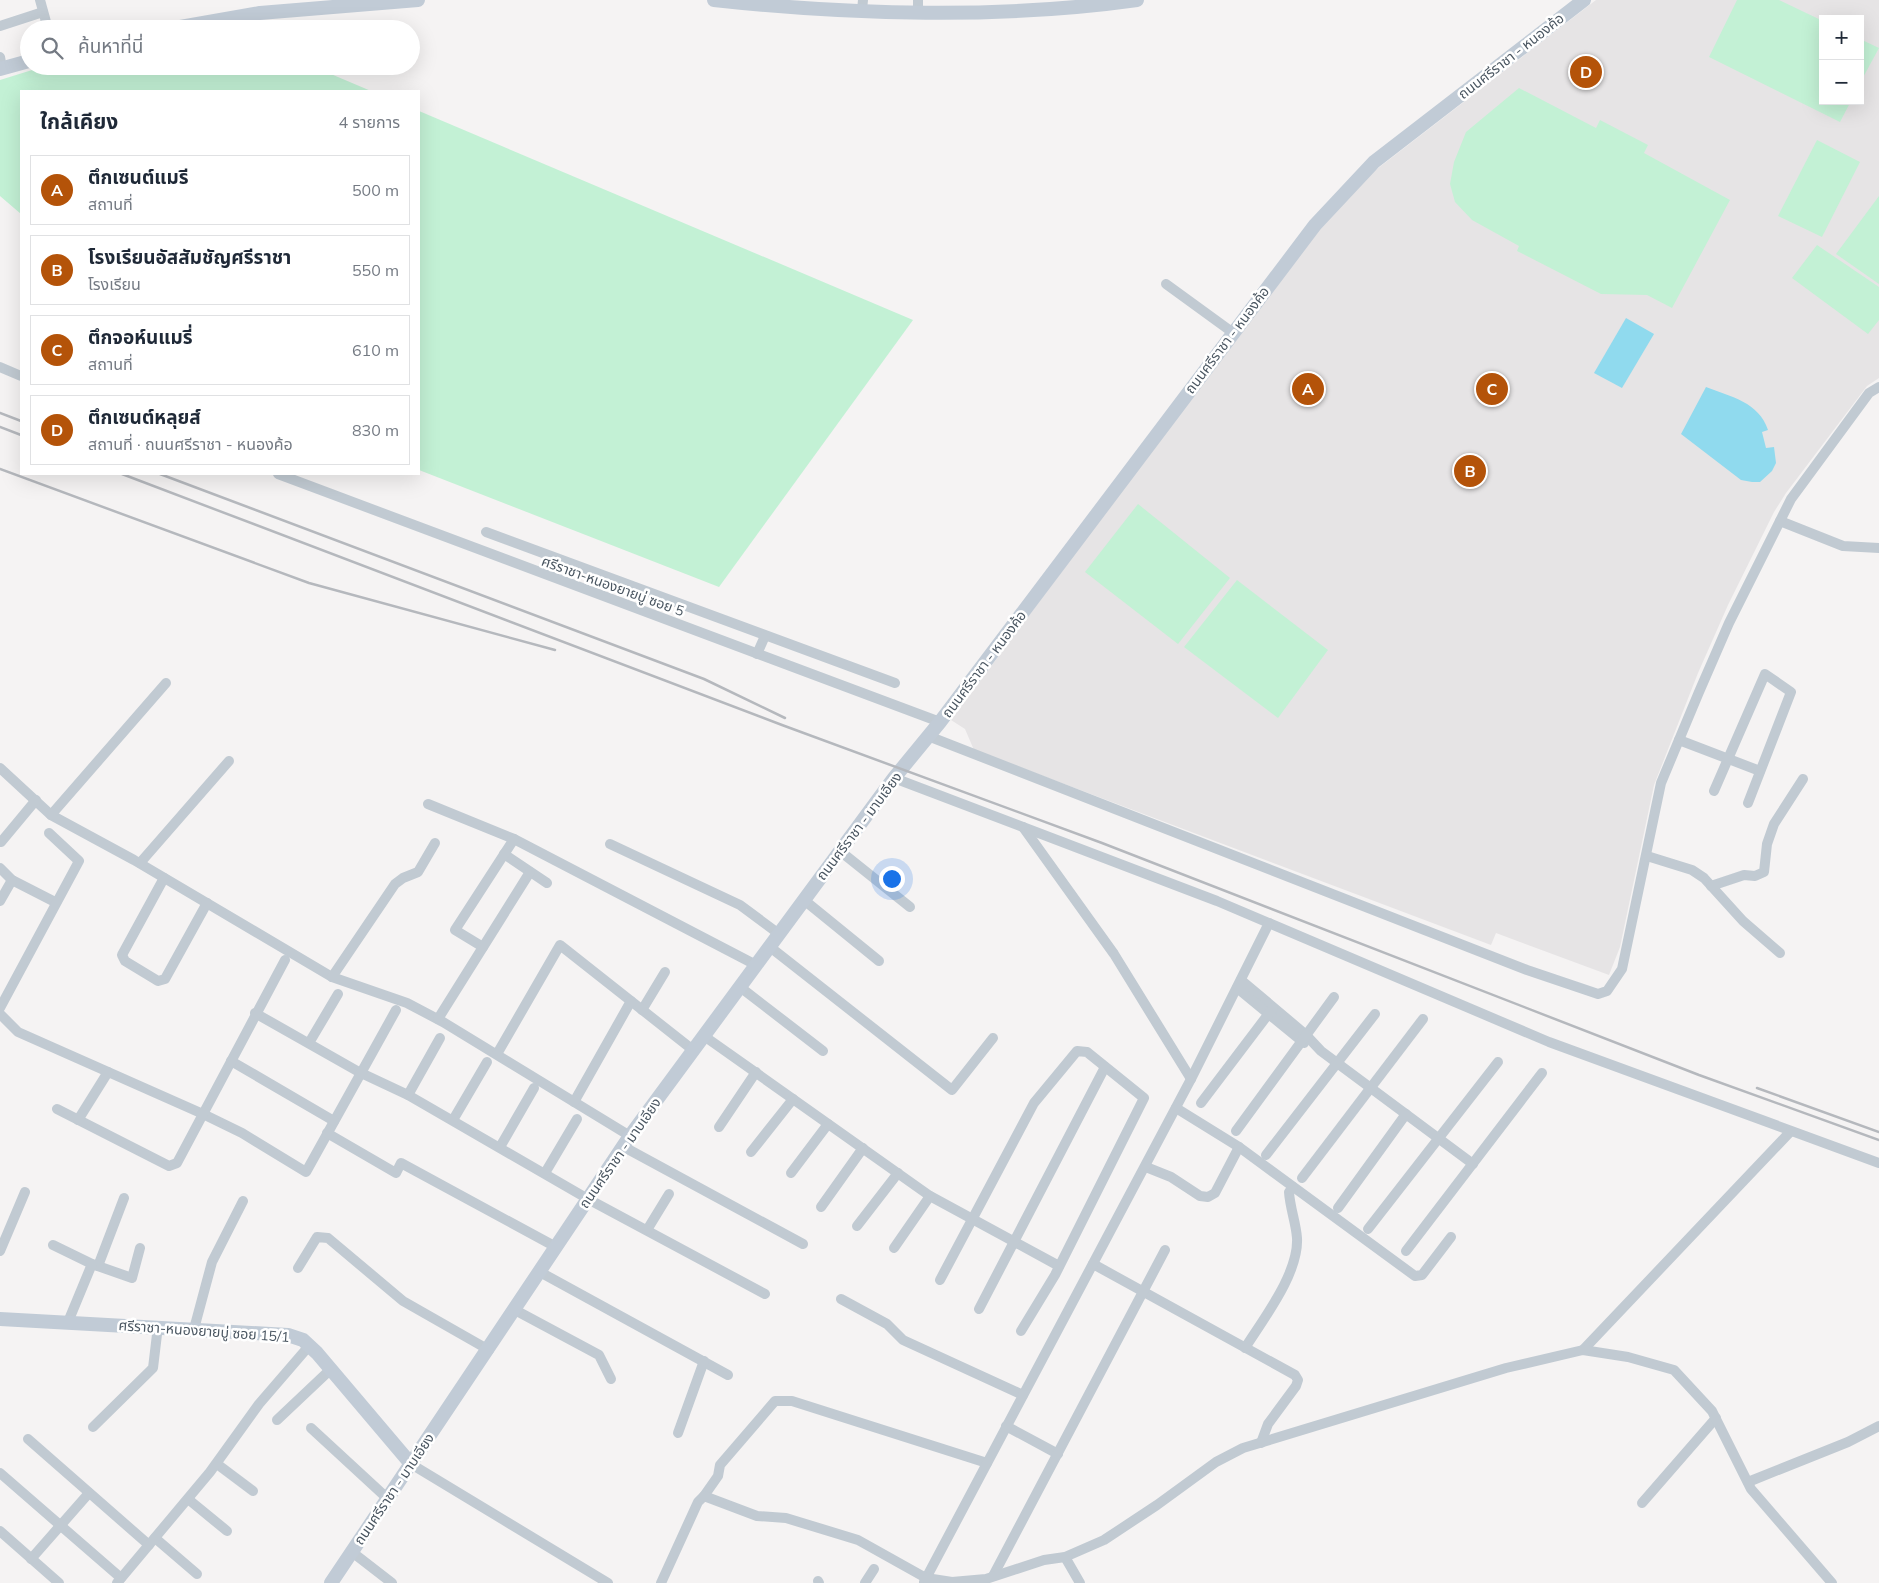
<!DOCTYPE html>
<html lang="th">
<meta charset="utf-8">
<style>
body{margin:0;font-family:Mulish,"Noto Sans Thai",sans-serif;background:#f6f6f7;color:#1f2937}
.controls{position:absolute;right:15px;top:15px;display:grid;overflow:hidden;border-radius:0px;box-shadow:0 5px 20px #0002}
.controls button{width:45px;height:45px;display:grid;place-items:center;padding:0;border:0;border-bottom:1px solid #e0e1e3;background:#fff;color:#1f2937;font:25px sans-serif}
.you{position:absolute;left:891px;top:878px;width:18px;height:18px;margin:-12px;border:4px solid #fff;border-radius:50%;background:#1a73e8;box-shadow:0 0 0 8px #1a73e833}
.badge{display:grid;place-items:center;width:32px;height:32px;border-radius:50%;background:#b45309;color:#fff;font-size:16px;font-weight:700}
.pin{position:absolute;translate:-50% -50%;border:2px solid #fff;box-shadow:0 1px 5px #0006}
.list{margin:0;padding:0;list-style:none}
h2{display:flex;justify-content:space-between;align-items:center;height:65px;margin:0;padding:0 20px;font-size:21px}
h2 small{font-size:16px;font-weight:400;color:#747a83}
.list li{display:grid;grid-template-columns:32px 1fr auto;gap:15px;align-items:center;box-sizing:border-box;height:70px;margin:0 10px 10px;padding:0 10px;border:1px solid #e0e1e3;border-radius:0px}
.list b{display:block;font-size:19px;white-space:nowrap}
.list p{margin:0;font-size:16px;white-space:nowrap;color:#747a83}
.list em{font-size:16px;font-style:normal;color:#747a83}
.icon{flex:none;width:28px;height:28px;fill:none;stroke:currentColor;stroke-width:2;stroke-linecap:round;stroke-linejoin:round}
.map{position:relative;flex:none;width:1879px;height:1583px;overflow:hidden}
.search{position:absolute;background:#fff;box-shadow:0 5px 20px #0002;left:20px;top:20px;width:400px;height:55px;display:flex;align-items:center;gap:12px;box-sizing:border-box;padding:0 18px;border-radius:28px;color:#747a83;font-size:19px}
.panel{position:absolute;background:#fff;box-shadow:0 5px 20px #0002;left:20px;top:90px;width:400px;height:385px;border-radius:0px}
.map>svg:first-child{display:block}
.education{fill:#e6e4e5;fill-rule:evenodd}
.green{fill:#c3f1d5}
.water{fill:#90daee}
.lines{fill:none;stroke-linecap:round;stroke-linejoin:round}
.street{stroke:#c1cad2;stroke-width:10}
.secondary{stroke:#c1cbd6;stroke-width:14}
.rail{stroke:#b5b8bd;stroke-width:2.5}
.labels{text-anchor:middle;dominant-baseline:central;stroke-width:5;stroke-linejoin:round;paint-order:stroke}
.street-label{font-size:14px;fill:#4a5661;stroke:#fff}
</style>
<div class="map">
<svg width="1879" height="1583" viewBox="0 0 1879 1583">
<rect width="100%" height="100%" fill="#f5f3f3"/>
<!-- education -->
<path class="education" d="M1596,0H1879V378L1867,386L1786,493L1774,512L1728,605L1698,673L1654,785L1620,947L1609,975L1496,933L1491,945L974,750L965,729L951,720L1314,233L1364,179ZM1823,19H1860V101H1823Z"/>
<!-- green -->
<g class="green">
<polygon points="1737,0 1779,0 1823,21 1823,101 1851,101 1840,122 1709,57"/>
<polygon points="1860,39 1879,48 1860,83"/>
<polygon points="45,66 312,66 371,91 21,91 21,214 0,196 0,80"/>
<polygon points="1519,88 1596,128 1600,120 1648,145 1644,153 1730,200 1672,308 1647,295 1601,294 1517,251 1519,246 1472,220 1455,202 1450,184 1454,162 1466,132"/>
<polygon points="419,111 913,320 719,587 419,470"/>
<polygon points="1817,140 1860,162 1822,237 1778,216"/>
<polygon points="1879,196 1879,284 1836,254"/>
<polygon points="1817,245 1879,287 1879,320 1868,334 1792,278"/>
<polygon points="1138,504 1230,578 1178,644 1085,572"/>
<polygon points="1237,580 1328,650 1278,718 1184,647"/>
</g>
<!-- water -->
<g class="water">
<polygon points="1626,318 1654,334 1622,388 1594,373"/>
<path d="M1706,387C1731,397 1759,402 1768,430L1762,432L1766,448L1774,447L1776,463L1772,471L1760,482H1752L1741,480L1681,434Z"/>
</g>
<g class="lines">
<!-- street -->
<g class="street">
<polyline points="40,0 48,29"/>
<polyline points="862,10 863,0"/>
<polyline points="918,11 918,0"/>
<polyline points="0,26 43,12"/>
<polyline points="0,57 2,68"/>
<polyline points="1166,284 1232,332"/>
<polyline points="0,367 21,376"/>
<polyline points="278,474 940,722"/>
<polyline points="1780,521 1843,546 1879,548"/>
<polyline points="486,532 895,683"/>
<polyline points="757,654 765,636"/>
<polyline points="928,736 1527,970 1598,994 1607,991 1622,969 1661,783 1699,692 1729,623 1791,499 1869,393 1879,387"/>
<polyline points="1679,740 1760,771"/>
<polyline points="0,768 51,815 134,860 332,977 407,1003 443,1022 630,1136"/>
<polyline points="894,778 1217,901 1549,1042 1879,1163"/>
<polyline points="1714,791 1765,674 1791,692 1748,803"/>
<polyline points="428,804 514,839 756,965"/>
<polyline points="51,815 166,683"/>
<polyline points="1023,827 1114,954 1191,1079"/>
<polyline points="1,842 36,800"/>
<polyline points="610,844 740,905 779,934"/>
<polyline points="840,851 910,907"/>
<polyline points="504,854 547,883"/>
<polyline points="1647,856 1692,870 1704,878 1743,921 1780,953"/>
<polyline points="140,863 229,761"/>
<polyline points="0,868 12,880 55,902"/>
<polyline points="164,878 122,955 125,961 158,981 165,979 207,903"/>
<polyline points="1711,886 1744,875 1755,876 1764,872 1767,844 1774,824 1803,779"/>
<polyline points="804,900 879,961"/>
<polyline points="0,901 12,880"/>
<polyline points="483,947 455,930 514,839"/>
<polyline points="770,947 952,1090 993,1038"/>
<polyline points="332,977 395,884 403,878 418,872 435,843"/>
<polyline points="1241,980 1305,1034 1321,1051 1473,1164"/>
<polyline points="740,987 823,1051"/>
<polyline points="1237,988 1304,1043"/>
<polyline points="0,1008 79,861 49,833"/>
<polyline points="642,1010 665,972"/>
<polyline points="255,1013 359,1072 408,1095 588,1199 765,1294"/>
<polyline points="0,1014 18,1032 203,1114 242,1133 306,1172 396,1010"/>
<polyline points="438,1019 530,872"/>
<polyline points="704,1036 930,1196 1059,1266"/>
<polyline points="309,1043 338,994"/>
<polyline points="497,1054 560,945 693,1050"/>
<polyline points="231,1061 334,1121"/>
<polyline points="408,1095 440,1038"/>
<polyline points="574,1102 631,1001"/>
<polyline points="1201,1103 1273,1008"/>
<polyline points="1176,1108 1239,1147 1415,1276 1422,1275 1451,1237"/>
<polyline points="57,1109 169,1166 177,1163 285,960"/>
<polyline points="78,1120 108,1072"/>
<polyline points="453,1120 487,1062"/>
<polyline points="719,1127 756,1072"/>
<polyline points="1236,1131 1334,997"/>
<polyline points="327,1133 396,1173 401,1163 556,1247"/>
<polyline points="500,1147 534,1088"/>
<polyline points="624,1147 803,1244"/>
<polyline points="751,1152 793,1099"/>
<polyline points="1266,1155 1375,1014"/>
<polyline points="1146,1167 1171,1177 1200,1196 1208,1197 1215,1193 1239,1147"/>
<polyline points="545,1173 577,1119"/>
<polyline points="791,1173 828,1124"/>
<polyline points="1302,1178 1423,1019"/>
<polyline points="821,1207 863,1148"/>
<polyline points="1338,1208 1406,1114"/>
<polyline points="857,1226 898,1173"/>
<polyline points="1368,1229 1498,1062"/>
<polyline points="647,1230 669,1194"/>
<polyline points="53,1245 92,1264 132,1278 140,1248"/>
<polyline points="894,1248 930,1196"/>
<polyline points="0,1251 25,1192"/>
<polyline points="1406,1251 1542,1073"/>
<polyline points="1093,1264 1295,1375 1298,1380 1296,1386 1268,1424 1261,1443"/>
<polyline points="98,1266 124,1198"/>
<polyline points="298,1268 317,1237 328,1238 403,1301 489,1350"/>
<polyline points="540,1272 728,1375"/>
<polyline points="940,1280 1034,1103 1077,1051 1087,1052 1144,1098 1055,1275 1021,1331"/>
<polyline points="841,1299 887,1324 903,1340 1023,1395"/>
<polyline points="979,1309 1105,1067"/>
<polyline points="515,1310 599,1355 611,1379"/>
<polyline points="68,1322 92,1264"/>
<polyline points="194,1329 212,1262 243,1201"/>
<path d="M1245,1348C1264,1318 1299,1273 1297,1238C1296,1223 1290,1208 1289,1192L1293,1187"/>
<polyline points="1583,1350 1790,1132"/>
<polyline points="277,1420 331,1369"/>
<polyline points="1006,1426 1058,1454"/>
<polyline points="93,1427 153,1368 158,1326"/>
<polyline points="311,1428 388,1499"/>
<polyline points="678,1433 704,1361"/>
<polyline points="28,1439 149,1545"/>
<polyline points="217,1464 253,1491"/>
<polyline points="411,1464 608,1583"/>
<polyline points="0,1473 121,1578"/>
<polyline points="1748,1482 1848,1442 1879,1426"/>
<polyline points="704,1496 718,1476 720,1465 775,1401 792,1401 987,1463"/>
<polyline points="188,1499 227,1531"/>
<polyline points="1642,1503 1716,1418"/>
<polyline points="0,1531 59,1583"/>
<polyline points="155,1538 197,1574"/>
<polyline points="352,1552 392,1583"/>
<polyline points="1065,1557 1080,1583"/>
<polyline points="31,1559 89,1493"/>
<polyline points="993,1576 1165,1250"/>
<polyline points="818,1581 819,1583"/>
<polyline points="924,1582 1191,1079 1269,923"/>
<polyline points="117,1583 210,1472 259,1404 309,1346"/>
<polyline points="661,1583 698,1502 704,1496 757,1516 786,1518 858,1540 926,1578 952,1582 986,1579 1044,1560 1065,1557 1104,1540 1157,1505 1216,1462 1243,1448 1506,1368 1583,1350 1628,1357 1674,1370 1712,1411 1751,1489 1832,1583"/>
<polyline points="865,1583 874,1569"/>
</g>
<!-- secondary -->
<g class="secondary">
<path d="M714,0C850,15 1002,19 1137,0"/>
<polyline points="169,29 260,13 418,0"/>
<polyline points="0,69 29,61"/>
<polyline points="0,1319 288,1335 303,1340 317,1353 411,1464"/>
<polyline points="331,1583 630,1136 894,778 940,722 1315,225 1374,162 1584,0"/>
</g>
<!-- rail -->
<g class="rail">
<polyline points="0,413 21,421"/>
<polyline points="0,427 21,435"/>
<polyline points="0,469 309,583 555,650"/>
<polyline points="122,474 782,725 1102,843 1699,1075 1879,1140"/>
<polyline points="160,474 704,679 785,718"/>
<polyline points="1757,1088 1879,1132"/>
</g>
</g>
<g class="labels">
<!-- street labels -->
<g class="street-label">
<text transform="translate(1511 56) rotate(-38)">ถนนศรีราชา - หนองค้อ</text>
<text transform="translate(1227 340) rotate(-53)">ถนนศรีราชา - หนองค้อ</text>
<text transform="translate(613 586) rotate(20)">ศรีราชา-หนองยายบู่ ซอย 5</text>
<text transform="translate(984 664) rotate(-53)">ถนนศรีราชา - หนองค้อ</text>
<text transform="translate(859 826) rotate(-53)">ถนนศรีราชา - มาบเอียง</text>
<text transform="translate(620 1153) rotate(-55)">ถนนศรีราชา - มาบเอียง</text>
<text transform="translate(204 1331) rotate(4)">ศรีราชา-หนองยายบู่ ซอย 15/1</text>
<text transform="translate(394 1489) rotate(-56)">ถนนศรีราชา - มาบเอียง</text>
</g>
</g>
</svg>
<div class="controls">
<button>+</button>
<button>−</button>
</div>
<div class="you"></div>
<div class="pin badge" style="left:1308px;top:389px">A</div>
<div class="pin badge" style="left:1470px;top:471px">B</div>
<div class="pin badge" style="left:1492px;top:389px">C</div>
<div class="pin badge" style="left:1586px;top:72px">D</div>
<div class="search"><svg class="icon" aria-label="search" viewBox="0 0 24 24"><circle cx="10" cy="10" r="6"/><path d="M15 15l6 6"/></svg>ค้นหาที่นี่</div>
<section class="panel">
<h2>ใกล้เคียง<small>4 รายการ</small></h2>
<ul class="list">
<li><span class="badge">A</span><div><b>ตึกเซนต์แมรี</b><p>สถานที่</p></div><em>500 m</em></li>
<li><span class="badge">B</span><div><b>โรงเรียนอัสสัมชัญศรีราชา</b><p>โรงเรียน</p></div><em>550 m</em></li>
<li><span class="badge">C</span><div><b>ตึกจอห์นแมรี่</b><p>สถานที่</p></div><em>610 m</em></li>
<li><span class="badge">D</span><div><b>ตึกเซนต์หลุยส์</b><p>สถานที่ · ถนนศรีราชา - หนองค้อ</p></div><em>830 m</em></li>
</ul>
</section>
</div>
